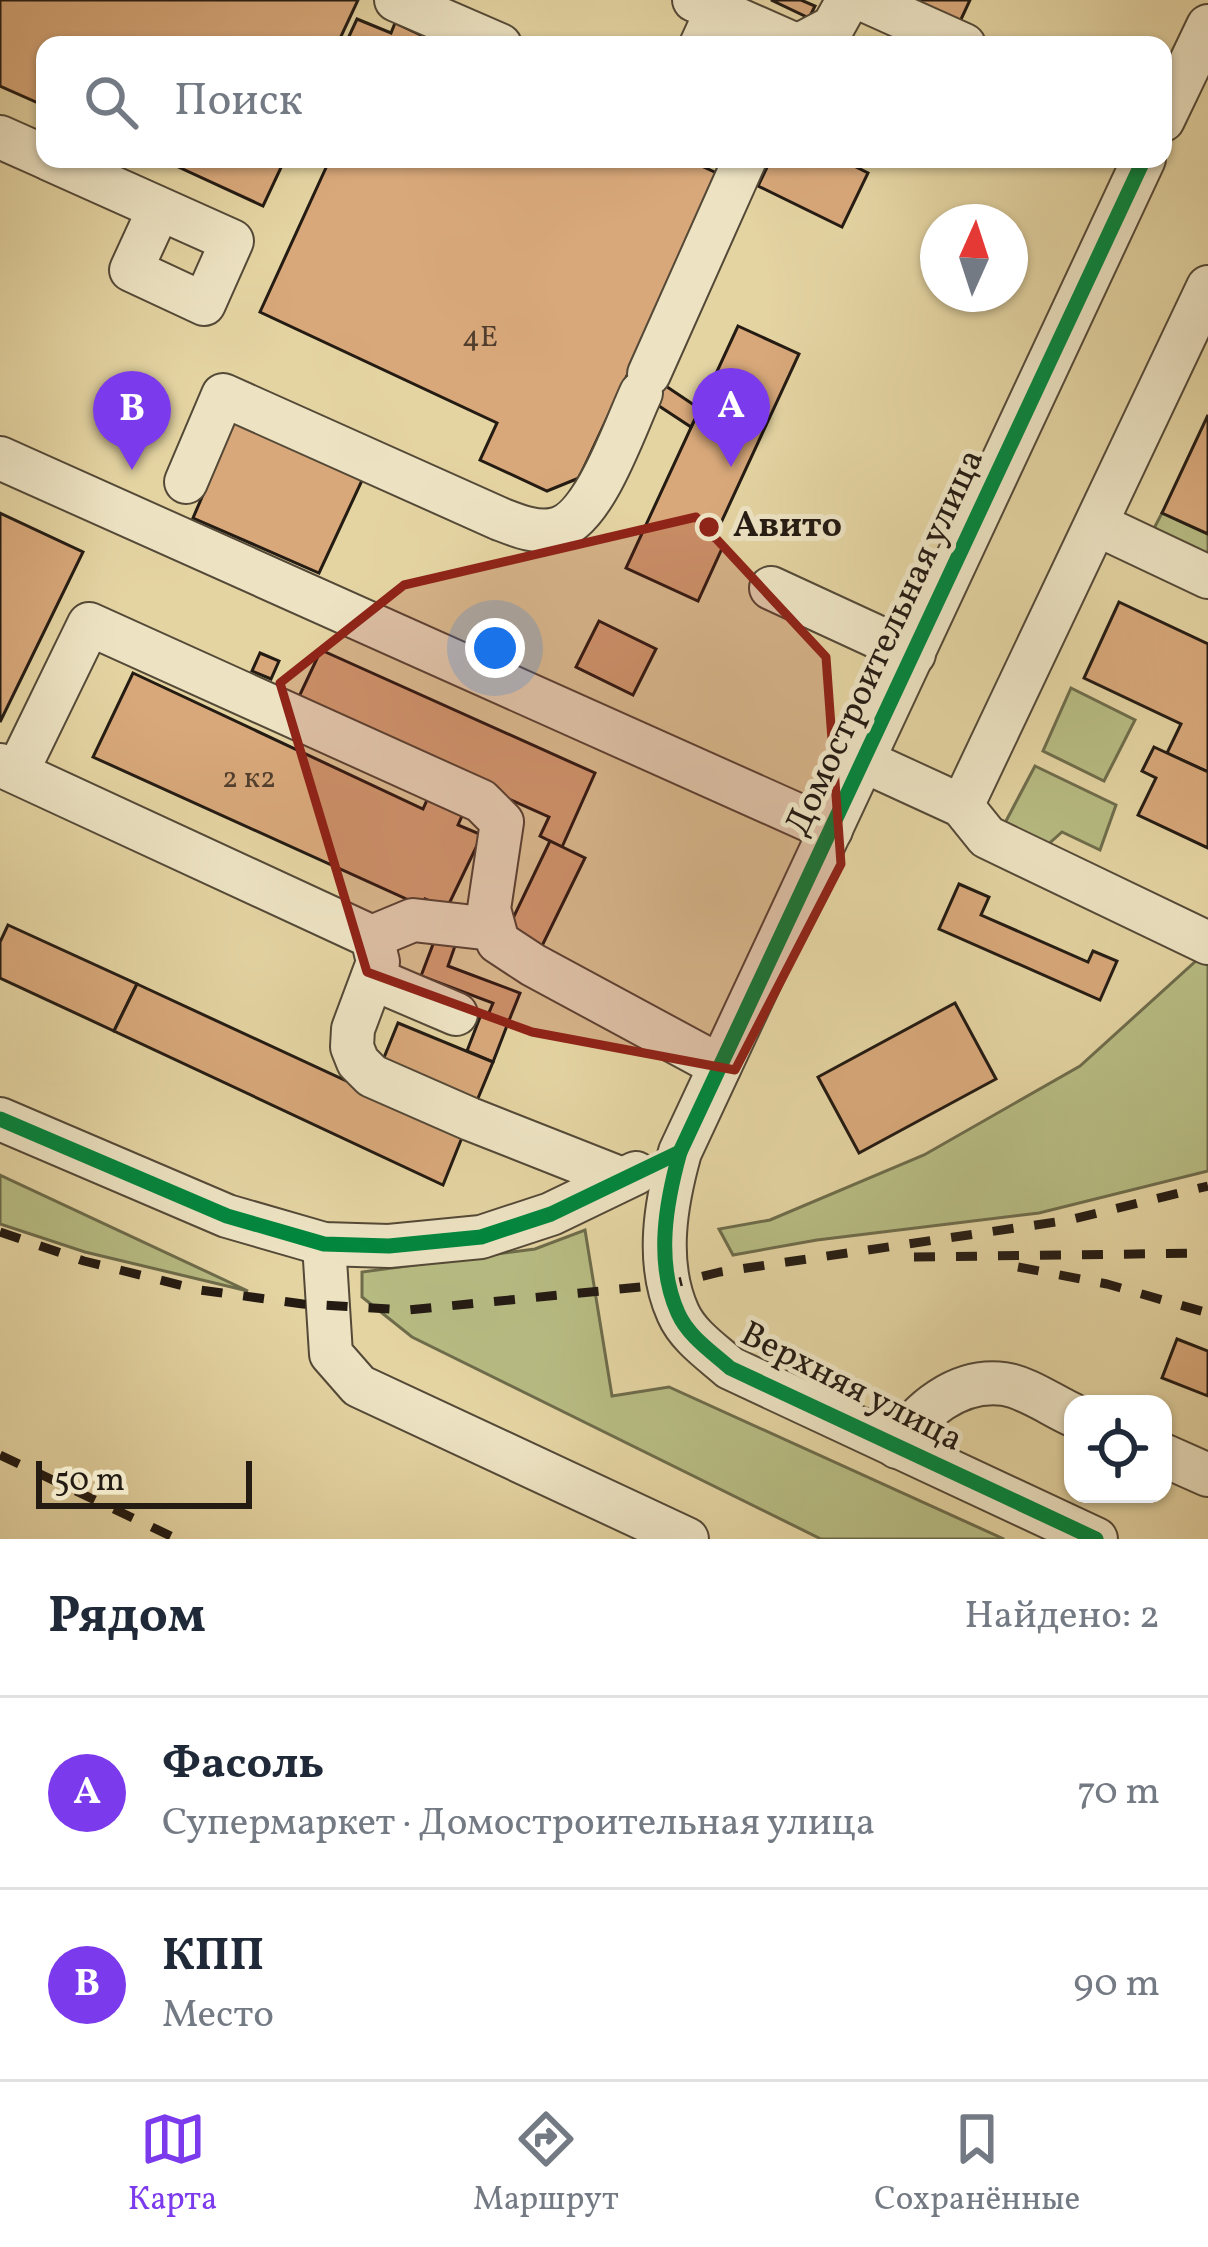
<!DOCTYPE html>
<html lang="ru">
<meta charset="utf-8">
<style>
body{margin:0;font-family:Vollkorn,serif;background:#f6f6f7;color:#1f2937}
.controls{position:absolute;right:36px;bottom:36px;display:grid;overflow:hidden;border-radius:24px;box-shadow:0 3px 9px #0004}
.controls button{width:108px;height:108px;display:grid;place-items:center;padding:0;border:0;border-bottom:3px solid #e0e1e3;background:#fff;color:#1f2937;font:60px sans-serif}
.compass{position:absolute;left:920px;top:204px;width:108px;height:108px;border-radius:50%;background:#fff;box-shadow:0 3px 9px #0004;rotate:3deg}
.scale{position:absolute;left:36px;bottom:30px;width:216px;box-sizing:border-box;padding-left:12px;border:6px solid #241b13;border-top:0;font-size:33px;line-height:42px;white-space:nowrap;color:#241b13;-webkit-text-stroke:9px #ede3c3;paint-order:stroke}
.you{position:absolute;left:495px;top:648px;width:42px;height:42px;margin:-30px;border:9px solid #fff;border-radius:50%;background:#1a73e8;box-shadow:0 0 0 18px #1a73e833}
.badge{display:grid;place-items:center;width:78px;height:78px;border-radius:50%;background:#7c3aed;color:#fff;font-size:39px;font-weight:700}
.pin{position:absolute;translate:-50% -99px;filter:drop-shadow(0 3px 6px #0008)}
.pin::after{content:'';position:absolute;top:63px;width:42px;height:36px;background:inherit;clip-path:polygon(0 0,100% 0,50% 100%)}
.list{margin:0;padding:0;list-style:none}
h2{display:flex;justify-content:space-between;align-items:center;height:156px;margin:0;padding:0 48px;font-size:51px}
h2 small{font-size:39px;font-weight:400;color:#747a83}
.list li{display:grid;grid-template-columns:78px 1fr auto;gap:36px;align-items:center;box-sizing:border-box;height:192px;padding:0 48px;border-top:3px solid #e0e1e3}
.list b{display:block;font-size:45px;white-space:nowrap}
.list p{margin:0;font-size:39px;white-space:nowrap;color:#747a83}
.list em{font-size:39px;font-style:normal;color:#747a83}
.icon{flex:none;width:66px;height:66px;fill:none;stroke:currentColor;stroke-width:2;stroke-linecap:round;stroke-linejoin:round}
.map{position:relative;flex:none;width:1208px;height:1539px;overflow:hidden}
.search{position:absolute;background:#fff;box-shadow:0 3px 9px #0004;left:36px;right:36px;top:36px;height:132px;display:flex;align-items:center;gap:30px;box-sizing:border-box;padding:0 42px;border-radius:24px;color:#747a83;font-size:45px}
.sheet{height:540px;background:#fff}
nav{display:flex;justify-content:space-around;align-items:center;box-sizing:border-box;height:168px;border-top:3px solid #e0e1e3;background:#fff;font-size:33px;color:#747a83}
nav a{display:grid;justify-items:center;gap:6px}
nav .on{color:#7c3aed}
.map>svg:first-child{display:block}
.green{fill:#b7bc83;stroke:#6e6c4b;stroke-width:3}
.building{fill:#d8a87a;stroke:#241b13;stroke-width:3}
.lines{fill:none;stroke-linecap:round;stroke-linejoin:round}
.minor-casing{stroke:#544937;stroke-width:46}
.minor{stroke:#ede3c3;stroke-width:42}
.rail{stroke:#241b13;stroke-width:9;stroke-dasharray:21 21;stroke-linecap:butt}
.cycleway-casing{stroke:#ede3c3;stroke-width:22}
.cycleway{stroke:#00873e;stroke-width:15}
.marked{fill:#8f2418;fill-opacity:0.2;stroke:#8f2418;stroke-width:9;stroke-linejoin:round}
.poi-dot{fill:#8f2418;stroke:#ede3c3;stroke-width:4.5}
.labels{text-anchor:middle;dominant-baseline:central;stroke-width:10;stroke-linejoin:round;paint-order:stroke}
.number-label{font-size:30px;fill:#513e2d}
.poi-label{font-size:36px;font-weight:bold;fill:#241b13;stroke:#ede3c3;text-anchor:start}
.street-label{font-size:36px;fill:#241b13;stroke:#ede3c3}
</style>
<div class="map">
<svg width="1208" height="1539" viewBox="0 0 1208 1539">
<rect width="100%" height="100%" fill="#e4d4a2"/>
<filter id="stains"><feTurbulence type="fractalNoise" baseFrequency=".00167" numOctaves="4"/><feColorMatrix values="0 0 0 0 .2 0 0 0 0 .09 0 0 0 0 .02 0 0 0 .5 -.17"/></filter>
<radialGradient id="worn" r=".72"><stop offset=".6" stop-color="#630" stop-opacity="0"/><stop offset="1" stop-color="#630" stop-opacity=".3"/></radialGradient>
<!-- green -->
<g class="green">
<polygon points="1162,513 1208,534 1208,563 1150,536"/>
<polygon points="1071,688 1135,720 1104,781 1043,751"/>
<polygon points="1035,766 1116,805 1100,850 1062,832 1035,856 997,838"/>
<polygon points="1197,960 1208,965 1208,1171 1039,1213 817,1240 733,1255 719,1229 770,1220 924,1155 1080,1066"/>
<polygon points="0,1175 248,1291 85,1252 0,1224"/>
<polygon points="585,1230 612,1396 669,1387 1004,1539 821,1539 412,1337 362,1297 362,1272 535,1249"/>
</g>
<!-- building -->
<g class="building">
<polygon points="0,0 358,0 337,45 45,45 45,106 0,86"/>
<polygon points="771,0 801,0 815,6 809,18"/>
<polygon points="899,0 970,0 957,28"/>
<polygon points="357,19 391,33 395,23 442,45 345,45"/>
<polygon points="161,159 285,159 263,206"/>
<polygon points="330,159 686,159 721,175 579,478 547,491 480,460 497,423 260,312"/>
<polygon points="771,159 840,159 868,173 842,227 758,186"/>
<polygon points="738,326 799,354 713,540 724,544 698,601 626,568"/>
<polygon points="633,364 700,409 691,427 624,383"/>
<polygon points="1208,415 1208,534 1162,513"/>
<polygon points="236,418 365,474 319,573 193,518"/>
<polygon points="0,513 83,552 0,722"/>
<polygon points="1119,602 1208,644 1208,772 1167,753 1181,724 1084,678"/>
<polygon points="599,621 656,649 633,695 576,667"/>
<polygon points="321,650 595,773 562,847 540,836 549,817 296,703"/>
<polygon points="260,653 279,661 271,679 252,671"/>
<polygon points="133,673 423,809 427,800 462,816 458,825 482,835 447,908 425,899 422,906 93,757"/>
<polygon points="1154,747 1208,772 1208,848 1138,815 1156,778 1142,771"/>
<polygon points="550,841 585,858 539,952 505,935"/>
<polygon points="959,884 989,897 981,915 1088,962 1093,951 1117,961 1100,1000 939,929"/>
<polygon points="8,925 137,984 114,1031 0,978 0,942"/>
<polygon points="435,939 455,946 448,966 520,993 508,1023 488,1015 493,1003 421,976"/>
<polygon points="137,984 463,1135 443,1185 114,1031"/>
<polygon points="955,1003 996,1079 859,1153 818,1077"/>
<polygon points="482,1012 508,1023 493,1062 467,1051"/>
<polygon points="398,1023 493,1062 476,1103 381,1065"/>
<polygon points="1177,1339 1208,1351 1208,1396 1162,1378"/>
</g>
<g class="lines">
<defs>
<g id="minor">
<polyline points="396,0 500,45"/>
<polyline points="694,0 796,45"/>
<polyline points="864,0 964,45"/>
<polyline points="701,45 717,10"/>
<polyline points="799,45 833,27 848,0"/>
<polyline points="1163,120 1208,26"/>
<polyline points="0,137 45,157"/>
<polyline points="49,159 232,241 204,304 131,270 159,209"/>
<polyline points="649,374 745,159"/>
<polyline points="0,458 831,830"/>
<path d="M186,482L223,395L500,519C518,526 537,534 556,529C594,521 625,427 641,393"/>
<polyline points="1098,525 1208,577"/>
<polyline points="771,588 914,654"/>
<polyline points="864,761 962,806 987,837 1208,943"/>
<polyline points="0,765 372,937 378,962 353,1029 352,1047 358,1062 372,1076 470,1119 622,1179"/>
<polyline points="17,772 89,624 481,801 502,822 489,909 498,942 533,965 720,1066"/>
<polyline points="962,806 1208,287"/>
<polyline points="372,937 413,920 492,929"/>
<polyline points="374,979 456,1014"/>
<polyline points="0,1119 227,1216 324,1244 389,1246 481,1237 551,1214 636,1173"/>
<polyline points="324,1244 331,1354 359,1386 687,1539"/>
<path d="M897,1447C918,1411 958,1378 1004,1384C1026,1387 1053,1406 1073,1415"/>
<polyline points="1163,1455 1208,1475"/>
<path d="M1096,1539L730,1368C712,1352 688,1336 678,1313C655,1262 666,1202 680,1152L1144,159"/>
</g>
</defs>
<!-- minor casing -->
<use href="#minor" class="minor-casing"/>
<!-- minor -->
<use href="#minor" class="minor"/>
<!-- rail -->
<g class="rail">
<polyline points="0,1232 84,1261 200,1290 303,1304 408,1310 671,1284 720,1272 1069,1220 1208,1186"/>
<polyline points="914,1257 1208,1253"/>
<polyline points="1018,1267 1107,1284 1208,1313"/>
<polyline points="0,1455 177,1539"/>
</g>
<defs>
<g id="cycleway">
<polyline points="0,1119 227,1216 324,1244 389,1246 481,1237 551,1214 680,1152"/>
<path d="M1096,1539L730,1368C712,1352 688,1336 678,1313C655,1262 666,1202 680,1152L1144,159"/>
</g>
</defs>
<!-- cycleway casing -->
<use href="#cycleway" class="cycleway-casing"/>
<!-- cycleway -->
<use href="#cycleway" class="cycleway"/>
</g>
<!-- marked area -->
<path class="marked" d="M696,517L826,657L841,864L735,1070L532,1032L367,972L280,683L404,585Z"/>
<!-- markers -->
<circle class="poi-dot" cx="709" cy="527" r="12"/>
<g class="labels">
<!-- number labels -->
<g class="number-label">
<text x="480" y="338">4Е</text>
<text x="249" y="779">2 к2</text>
</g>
<!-- poi labels -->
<g class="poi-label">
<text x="733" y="527">Авито</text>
</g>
<!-- street labels -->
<g class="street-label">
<text transform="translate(886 643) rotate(-65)">Домостроительная улица</text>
<text transform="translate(851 1388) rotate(27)">Верхняя улица</text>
</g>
</g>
<rect width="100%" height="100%" filter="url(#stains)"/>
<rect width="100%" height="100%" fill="url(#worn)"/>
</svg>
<div class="controls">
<button><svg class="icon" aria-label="locate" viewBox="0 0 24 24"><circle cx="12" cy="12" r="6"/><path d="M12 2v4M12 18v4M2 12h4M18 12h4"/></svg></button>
</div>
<svg class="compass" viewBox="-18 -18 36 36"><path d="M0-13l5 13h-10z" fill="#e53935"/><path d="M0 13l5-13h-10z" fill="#747a83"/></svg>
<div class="scale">50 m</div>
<div class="you"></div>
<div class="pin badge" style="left:731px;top:467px">A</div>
<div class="pin badge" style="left:132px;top:470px">B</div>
<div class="search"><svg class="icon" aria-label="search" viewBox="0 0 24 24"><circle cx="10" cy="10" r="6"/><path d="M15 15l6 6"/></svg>Поиск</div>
</div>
<section class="sheet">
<h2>Рядом<small>Найдено: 2</small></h2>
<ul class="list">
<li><span class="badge">A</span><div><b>Фасоль</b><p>Супермаркет · Домостроительная улица</p></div><em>70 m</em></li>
<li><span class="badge">B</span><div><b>КПП</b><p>Место</p></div><em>90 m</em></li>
</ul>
</section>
<nav>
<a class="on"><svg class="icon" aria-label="map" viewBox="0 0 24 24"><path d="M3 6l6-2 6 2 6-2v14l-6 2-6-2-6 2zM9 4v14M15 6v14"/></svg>Карта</a>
<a><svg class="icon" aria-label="directions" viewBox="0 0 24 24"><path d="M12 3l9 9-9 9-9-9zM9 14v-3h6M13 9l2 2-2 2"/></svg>Маршрут</a>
<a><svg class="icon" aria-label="saved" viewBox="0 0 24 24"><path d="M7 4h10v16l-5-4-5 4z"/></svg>Сохранённые</a>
</nav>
